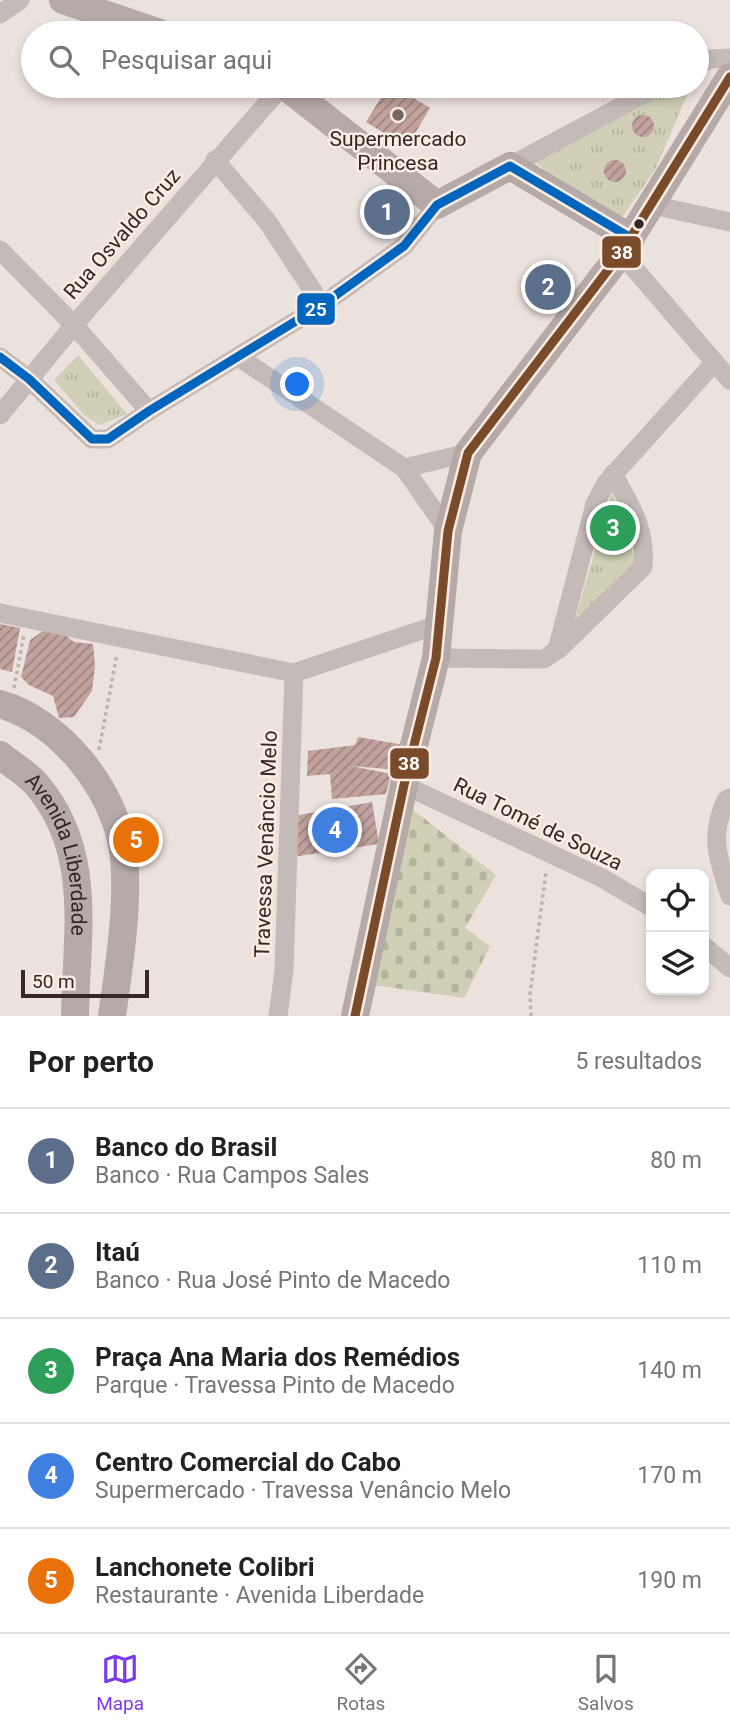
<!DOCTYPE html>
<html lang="pt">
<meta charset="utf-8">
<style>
body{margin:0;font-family:Roboto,sans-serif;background:#f6f6f6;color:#222}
.controls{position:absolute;right:21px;bottom:21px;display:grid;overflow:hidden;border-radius:14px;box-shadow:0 4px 10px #0003}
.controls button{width:63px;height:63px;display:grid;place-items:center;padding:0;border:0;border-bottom:2px solid #e0e0e0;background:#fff;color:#222;font:35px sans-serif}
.scale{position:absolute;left:21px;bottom:18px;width:128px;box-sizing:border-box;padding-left:7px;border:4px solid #342725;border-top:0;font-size:19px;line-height:24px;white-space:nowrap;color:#342725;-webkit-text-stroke:5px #faebe3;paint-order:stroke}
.you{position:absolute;left:298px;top:385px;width:24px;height:24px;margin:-18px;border:5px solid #fff;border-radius:50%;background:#1a73e8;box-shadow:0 0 0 10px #1a73e833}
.badge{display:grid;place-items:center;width:46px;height:46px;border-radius:50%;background:#7c3aed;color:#fff;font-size:23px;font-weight:700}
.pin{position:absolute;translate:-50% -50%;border:4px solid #fff;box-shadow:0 2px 7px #0006}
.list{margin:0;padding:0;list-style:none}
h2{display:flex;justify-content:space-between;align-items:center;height:91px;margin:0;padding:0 28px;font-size:30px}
h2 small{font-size:23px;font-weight:400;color:#767676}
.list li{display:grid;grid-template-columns:46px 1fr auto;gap:21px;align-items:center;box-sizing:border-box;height:105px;padding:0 28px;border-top:2px solid #e0e0e0}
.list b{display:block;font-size:26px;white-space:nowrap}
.list p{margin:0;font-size:23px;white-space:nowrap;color:#767676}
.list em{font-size:23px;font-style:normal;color:#767676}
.icon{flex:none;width:38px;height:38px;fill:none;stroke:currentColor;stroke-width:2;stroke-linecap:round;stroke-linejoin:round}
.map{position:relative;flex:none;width:730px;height:1016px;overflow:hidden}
.search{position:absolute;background:#fff;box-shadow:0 4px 10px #0003;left:21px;right:21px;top:21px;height:77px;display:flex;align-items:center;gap:18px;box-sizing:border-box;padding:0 24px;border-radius:38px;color:#767676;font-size:26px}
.sheet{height:616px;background:#fff}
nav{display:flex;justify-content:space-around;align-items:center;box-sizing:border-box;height:98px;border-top:2px solid #e0e0e0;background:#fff;font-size:19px;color:#767676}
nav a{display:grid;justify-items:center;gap:4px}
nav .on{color:#7c3aed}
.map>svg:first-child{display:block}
.grass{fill:url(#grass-tufts)}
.cemetery{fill:url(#cemetery-stones)}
.building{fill:url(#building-hatch)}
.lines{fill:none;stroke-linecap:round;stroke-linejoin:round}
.path{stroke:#bdb3af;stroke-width:3.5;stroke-dasharray:3.5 3.5;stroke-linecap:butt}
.street{stroke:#c4bab7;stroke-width:19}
.secondary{stroke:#b5aaa7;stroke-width:28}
.bus-1-casing{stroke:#faebe3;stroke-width:14}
.bus-2-casing{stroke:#faebe3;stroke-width:14}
.bus-1{stroke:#0065bd;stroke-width:9}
.bus-2{stroke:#7a4b2a;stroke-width:9}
.poi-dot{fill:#746865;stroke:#faebe3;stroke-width:2.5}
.bus-dot{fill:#342725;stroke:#faebe3;stroke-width:2.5}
.labels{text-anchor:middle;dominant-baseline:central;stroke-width:5;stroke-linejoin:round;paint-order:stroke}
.poi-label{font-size:21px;fill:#342725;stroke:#faebe3}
.street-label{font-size:21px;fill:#342725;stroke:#faebe3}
.line-badge{stroke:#faebe3;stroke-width:2.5}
.badge-label{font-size:19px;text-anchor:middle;font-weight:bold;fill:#fff}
</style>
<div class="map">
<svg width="730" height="1016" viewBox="0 0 730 1016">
<defs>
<pattern id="grass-tufts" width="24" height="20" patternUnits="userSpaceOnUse" patternTransform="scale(1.75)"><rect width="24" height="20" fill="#d1d0b6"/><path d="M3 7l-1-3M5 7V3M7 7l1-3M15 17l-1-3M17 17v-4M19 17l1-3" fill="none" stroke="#b4b39c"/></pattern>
<pattern id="cemetery-stones" width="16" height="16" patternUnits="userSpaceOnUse" patternTransform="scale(1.75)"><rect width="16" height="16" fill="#d1d0b6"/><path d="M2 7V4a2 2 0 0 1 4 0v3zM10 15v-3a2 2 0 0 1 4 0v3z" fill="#b4b39c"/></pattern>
<pattern id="building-hatch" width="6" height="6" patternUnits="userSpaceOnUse" patternTransform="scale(1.75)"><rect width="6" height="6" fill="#c1a29e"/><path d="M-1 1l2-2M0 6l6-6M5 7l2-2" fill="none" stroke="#9e8481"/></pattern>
</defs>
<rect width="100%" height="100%" fill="#ece2dd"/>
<!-- grass -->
<g class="grass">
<polygon points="672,86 689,86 688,93 656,168 619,222 558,182 535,161"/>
<polygon points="78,355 127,414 100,425 85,416 54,380"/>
<polygon points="612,492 637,565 573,627"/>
</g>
<!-- cemetery -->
<polygon class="cemetery" points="407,805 496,875 465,928 490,946 464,998 373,985"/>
<!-- building -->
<g class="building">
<polygon points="388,86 419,86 412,97 430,108 407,147 366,122"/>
<circle cx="643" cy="126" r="11"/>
<circle cx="615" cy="171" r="11"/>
<polygon points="0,624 20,628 12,672 0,669"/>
<polygon points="43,631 60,631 74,642 93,644 95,666 92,691 74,717 59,718 53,696 29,685 21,677 30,640"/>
<polygon points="358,737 404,745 399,770 351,766 391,774 386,794 332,799 330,774 307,776 308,751 355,745"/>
<polygon points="372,802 379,844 292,857 294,816"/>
</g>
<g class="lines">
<!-- path -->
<g class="path">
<polyline points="14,688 24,634"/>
<polyline points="99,750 117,654"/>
<polyline points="531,1016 530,994 546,872"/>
</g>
<!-- street -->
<g class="street">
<polyline points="0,14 20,0"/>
<polyline points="697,65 710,59 730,58"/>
<polyline points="215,160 267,221 322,305"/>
<polyline points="510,166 659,86"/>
<polyline points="652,205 730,222"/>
<polyline points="0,250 74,325 149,411"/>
<polyline points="621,253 730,380"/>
<polyline points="0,357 29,379 92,439 108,439 149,411 322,305 404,246 437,205"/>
<polyline points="240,358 404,468 448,531"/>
<polyline points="0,415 74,325 282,86"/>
<polyline points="404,468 468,453"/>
<polyline points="0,613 294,673 440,624"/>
<path d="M558,650L643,567C646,527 631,507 613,474"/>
<polyline points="436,658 544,659 557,650 595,504 606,483 713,364"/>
<polyline points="404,785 602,878 651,907"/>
<path d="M730,798L726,800C709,838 718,857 730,896"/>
<polyline points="704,946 730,968"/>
<polyline points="278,1016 284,970 294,673"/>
</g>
<!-- secondary -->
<g class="secondary">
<polyline points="63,0 160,33"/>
<polyline points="285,86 437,205 510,166 631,238"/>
<path d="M0,704C60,721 114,789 123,850C130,899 119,966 112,1016"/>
<path id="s1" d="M0,755C12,765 28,774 37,785C94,852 76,935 75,1016"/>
<polyline points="355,1016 404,785 436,658 448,531 468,453 621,253 730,77"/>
</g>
<defs>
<polyline id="bus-1" points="0,357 29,379 92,439 108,439 149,411 322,305 404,246 437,205 510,166 631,238"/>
<polyline id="bus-2" points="355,1016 404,785 436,658 448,531 468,453 621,253 730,77"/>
</defs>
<!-- bus-1 casing -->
<use href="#bus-1" class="bus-1-casing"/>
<!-- bus-2 casing -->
<use href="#bus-2" class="bus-2-casing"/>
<!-- bus-1 -->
<use href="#bus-1" class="bus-1"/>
<!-- bus-2 -->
<use href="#bus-2" class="bus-2"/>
</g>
<!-- markers -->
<circle class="poi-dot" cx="398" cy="115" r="7"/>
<circle class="bus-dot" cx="639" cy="224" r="6"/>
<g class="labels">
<!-- poi labels -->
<g class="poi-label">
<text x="398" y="139">Supermercado<tspan x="398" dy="24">Princesa</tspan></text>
</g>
<!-- street labels -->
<g class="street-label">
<text transform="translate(122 234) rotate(-49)">Rua Osvaldo Cruz</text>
<text transform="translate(538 824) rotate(26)">Rua Tomé de Souza</text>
<text transform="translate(266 844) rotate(-88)">Travessa Venâncio Melo</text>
<text stroke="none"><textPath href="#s1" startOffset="122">Avenida Liberdade</textPath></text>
</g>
</g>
<g class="line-badge">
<rect x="601" y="235" width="41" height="34" rx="7" fill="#7a4b2a"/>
<rect x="296" y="292" width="40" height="34" rx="7" fill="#0065bd"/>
<rect x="389" y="747" width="41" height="33" rx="7" fill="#7a4b2a"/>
</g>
<g class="badge-label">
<text x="622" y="259">38</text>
<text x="316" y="316">25</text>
<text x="409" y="770">38</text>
</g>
</svg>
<div class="controls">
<button><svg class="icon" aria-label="locate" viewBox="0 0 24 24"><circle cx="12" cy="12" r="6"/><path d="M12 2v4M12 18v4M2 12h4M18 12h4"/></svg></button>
<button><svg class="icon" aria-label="layers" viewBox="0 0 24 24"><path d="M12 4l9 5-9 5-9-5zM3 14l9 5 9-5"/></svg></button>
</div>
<div class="scale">50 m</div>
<div class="you"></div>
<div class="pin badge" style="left:387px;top:212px;background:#5c6f8a">1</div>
<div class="pin badge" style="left:548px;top:287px;background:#5c6f8a">2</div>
<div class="pin badge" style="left:613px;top:528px;background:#2e9e5b">3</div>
<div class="pin badge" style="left:335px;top:830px;background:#3f7fe0">4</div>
<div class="pin badge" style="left:136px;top:840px;background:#e8710a">5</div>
<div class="search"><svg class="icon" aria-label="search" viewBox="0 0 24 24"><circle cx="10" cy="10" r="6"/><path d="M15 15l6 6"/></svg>Pesquisar aqui</div>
</div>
<section class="sheet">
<h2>Por perto<small>5 resultados</small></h2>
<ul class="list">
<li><span class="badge" style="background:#5c6f8a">1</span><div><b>Banco do Brasil</b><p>Banco · Rua Campos Sales</p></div><em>80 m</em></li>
<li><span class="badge" style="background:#5c6f8a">2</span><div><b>Itaú</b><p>Banco · Rua José Pinto de Macedo</p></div><em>110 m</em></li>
<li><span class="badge" style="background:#2e9e5b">3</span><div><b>Praça Ana Maria dos Remédios</b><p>Parque · Travessa Pinto de Macedo</p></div><em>140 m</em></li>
<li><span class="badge" style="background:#3f7fe0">4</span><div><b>Centro Comercial do Cabo</b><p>Supermercado · Travessa Venâncio Melo</p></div><em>170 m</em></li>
<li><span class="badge" style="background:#e8710a">5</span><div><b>Lanchonete Colibri</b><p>Restaurante · Avenida Liberdade</p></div><em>190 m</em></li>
</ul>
</section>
<nav>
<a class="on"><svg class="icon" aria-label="map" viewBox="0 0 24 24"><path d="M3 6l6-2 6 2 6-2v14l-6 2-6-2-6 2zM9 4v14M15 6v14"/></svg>Mapa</a>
<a><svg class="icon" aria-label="directions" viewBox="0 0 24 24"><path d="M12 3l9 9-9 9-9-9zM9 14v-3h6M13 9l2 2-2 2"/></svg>Rotas</a>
<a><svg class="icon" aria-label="saved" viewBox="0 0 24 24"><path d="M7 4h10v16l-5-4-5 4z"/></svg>Salvos</a>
</nav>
